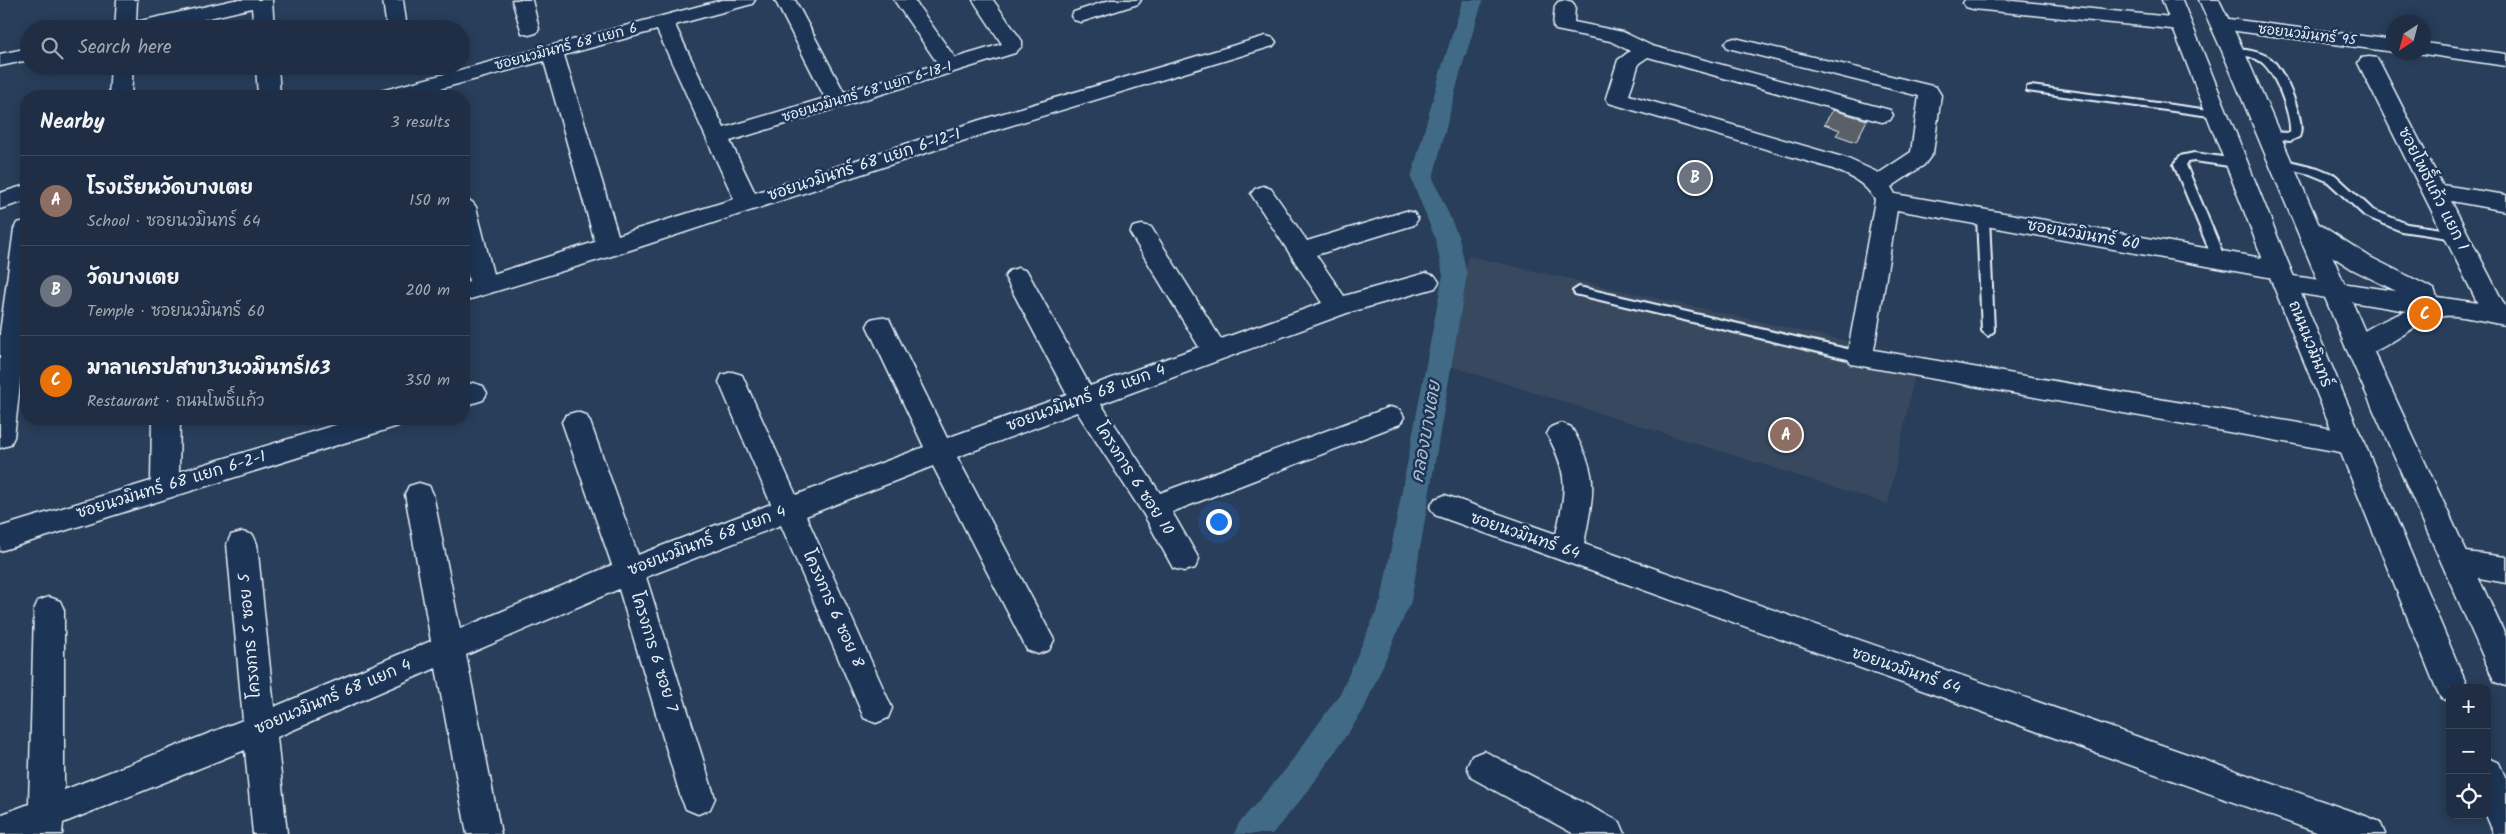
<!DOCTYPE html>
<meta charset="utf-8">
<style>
body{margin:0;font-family:Kalam,"Playpen Sans Thai",sans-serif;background:#27364b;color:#f1f3f6}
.controls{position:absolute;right:15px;bottom:15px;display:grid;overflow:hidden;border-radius:10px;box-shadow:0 2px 12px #0003}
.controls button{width:45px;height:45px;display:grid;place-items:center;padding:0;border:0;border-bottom:1px solid #3c4a5d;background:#1f2e44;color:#f1f3f6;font:25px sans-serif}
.compass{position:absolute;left:2386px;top:15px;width:45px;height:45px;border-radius:50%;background:#1f2e44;box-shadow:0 2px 12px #0003;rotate:216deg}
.you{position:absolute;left:1218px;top:521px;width:18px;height:18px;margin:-12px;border:4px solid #fff;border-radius:50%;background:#1a73e8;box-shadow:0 0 0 8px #1a73e833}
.badge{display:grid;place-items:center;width:32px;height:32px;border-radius:50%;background:#1a73e8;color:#fff;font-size:16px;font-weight:700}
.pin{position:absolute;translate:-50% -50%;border:2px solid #fff;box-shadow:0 1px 5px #0006}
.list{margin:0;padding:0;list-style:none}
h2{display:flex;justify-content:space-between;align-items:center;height:65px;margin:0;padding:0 20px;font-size:21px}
h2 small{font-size:16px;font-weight:400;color:#a1a8b2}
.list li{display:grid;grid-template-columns:32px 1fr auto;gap:15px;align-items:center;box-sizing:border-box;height:90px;padding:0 20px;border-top:1px solid #3c4a5d}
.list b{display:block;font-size:19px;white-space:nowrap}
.list p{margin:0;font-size:16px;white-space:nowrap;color:#a1a8b2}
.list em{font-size:16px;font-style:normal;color:#a1a8b2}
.icon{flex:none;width:28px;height:28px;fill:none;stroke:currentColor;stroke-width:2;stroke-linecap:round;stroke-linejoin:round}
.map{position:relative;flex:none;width:2506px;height:834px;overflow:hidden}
.search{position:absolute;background:#1f2e44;box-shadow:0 2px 12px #0003;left:20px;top:20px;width:450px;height:55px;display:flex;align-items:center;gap:12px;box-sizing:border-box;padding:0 18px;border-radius:28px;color:#a1a8b2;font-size:19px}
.panel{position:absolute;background:#1f2e44;box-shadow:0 2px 12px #0003;left:20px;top:90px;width:450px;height:335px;border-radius:20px}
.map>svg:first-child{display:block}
.built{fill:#38485e}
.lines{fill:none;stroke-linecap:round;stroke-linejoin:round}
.canal{fill:#406b86;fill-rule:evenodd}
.building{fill:#5a6167;stroke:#e8f1f8}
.service-casing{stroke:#e8f1f8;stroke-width:4}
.minor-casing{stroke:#e8f1f8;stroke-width:3}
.tertiary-casing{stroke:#e8f1f8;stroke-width:3}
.secondary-casing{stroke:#e8f1f8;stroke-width:3}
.service{fill:#1d3557;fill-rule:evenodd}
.minor{fill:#1d3557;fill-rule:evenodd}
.tertiary{fill:#1d3557;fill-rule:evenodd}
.secondary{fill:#1d3557;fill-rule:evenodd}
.labels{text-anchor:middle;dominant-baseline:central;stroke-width:5;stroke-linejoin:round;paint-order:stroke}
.far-street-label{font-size:14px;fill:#e8f1f8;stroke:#1d3557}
.street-label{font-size:16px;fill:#e8f1f8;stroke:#1d3557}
.water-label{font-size:18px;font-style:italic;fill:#adc2d0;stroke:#1d3557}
</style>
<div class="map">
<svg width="2506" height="834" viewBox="0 0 2506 834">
<rect width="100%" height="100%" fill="#293e5a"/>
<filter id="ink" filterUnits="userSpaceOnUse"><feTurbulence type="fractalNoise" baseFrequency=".02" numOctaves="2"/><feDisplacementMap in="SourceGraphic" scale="10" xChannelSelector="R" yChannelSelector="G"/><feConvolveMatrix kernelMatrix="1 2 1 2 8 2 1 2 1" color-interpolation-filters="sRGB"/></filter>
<g filter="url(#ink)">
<!-- built -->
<polygon class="built" points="1468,256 1918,357 1888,504 1450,366"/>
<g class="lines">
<!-- canal -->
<polygon class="canal" points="1463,0 1483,0 1461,70 1433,178 1459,238 1467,275 1411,601 1363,711 1308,791 1272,834 1234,834 1239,823 1286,769 1341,692 1381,601 1443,275 1435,238 1411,178 1441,70"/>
</g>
<!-- building -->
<polygon class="building" points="1833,110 1867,120 1856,142 1836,135 1840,130 1824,124"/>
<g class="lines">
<defs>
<g id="service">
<path d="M2233,48C2245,50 2261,51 2271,59C2284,69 2307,122 2299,137L2290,141L2265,137L2263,135L2269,132L2290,133C2292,116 2275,70 2260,61C2251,55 2240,56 2229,53V49Z"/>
<polygon points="2031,86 2217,111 2223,114 2217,117 2027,91 2027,87"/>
<polygon points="2194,153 2236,159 2242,163 2236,167 2194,161 2188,162 2186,165 2225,259 2219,263 2213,259 2174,165 2180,156"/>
<polygon points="2281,159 2318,168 2335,175 2373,210 2407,224 2456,231 2462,235 2456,239 2401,231 2365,216 2327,181 2310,174 2277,166 2275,163"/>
<polygon points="1983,213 1989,217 1994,331 1988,336 1982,331 1977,217"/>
<polygon points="1579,287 1860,352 1867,357 1860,362 1575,294 1573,291"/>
</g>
<g id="minor">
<polygon points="117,0 137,0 136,22 234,0 272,0 274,29 254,29 252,8 162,29 115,29"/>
<polygon points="383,0 403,0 407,29 387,29"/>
<polygon points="512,0 532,0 539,29 536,33 529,35 522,33"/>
<path d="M722,0H755L752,4L675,25L724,128L825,98L775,0H795L844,92L938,64L894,0H914L955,58L1002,44L973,0H993L1022,41V46L1015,53L730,141L755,193L980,120L1259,38L1266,36L1273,38L1276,42L1273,46L996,130L618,254L464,301V283L469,281L464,257V199L472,202L476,207L493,274L595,242L544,61L413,96H378L381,91ZM657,30L734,199L618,235L564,55Z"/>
<polygon points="1110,0 1141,0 1138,4 1081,22 1074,20 1071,16 1074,12"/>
<path d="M1565,0L1572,2L1575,6L1574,22L1623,32L1652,46L1890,110L1893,115L1890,120L1882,122L1648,57L1639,63L1629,95L1846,158L1879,173L1911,152L1919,96L1728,48L1725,44L1728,40L1735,38L1936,87L1941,95L1933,153L1924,165L1891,187L1895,194L2279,261L2288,264L2291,270L2288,276L2279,279L1897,210L1874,350L2351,432L2361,435L2365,443L2361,451L2351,454L1851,364L1847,357L1875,200C1865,182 1849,175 1830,168L1609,103L1606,98L1618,60L1630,51L1610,41L1556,30L1553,26L1555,6L1558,2Z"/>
<polygon points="1965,0 2003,0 2181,18 2188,20 2191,24 2188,28 2181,30 1973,9 1966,7 1963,3"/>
<polygon points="2221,18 2394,40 2394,52 2214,28 2211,24 2214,20"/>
<polygon points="2424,43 2506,54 2506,66 2417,53 2424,52"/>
<polygon points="29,48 29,60 0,66 0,54"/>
<polygon points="2369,57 2377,58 2380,63 2442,185 2506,195 2506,211 2451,201 2506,308 2505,320 2496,323 2487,320 2483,314 2358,63 2361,58"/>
<polygon points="111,66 133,66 131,96 109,96"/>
<polygon points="256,66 278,66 280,96 258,96"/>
<polygon points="26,185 26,201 0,209 0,193"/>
<polygon points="1263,186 1271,189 1307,241 1406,211 1414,213 1418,219 1414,225 1316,255 1344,296 1426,273 1435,276 1439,282 1435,288 1347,313 1101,404 1160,493 1390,407 1400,410 1404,417 1400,424 1172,512 1199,559 1195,568 1184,571 1173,568 1144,515 1077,412 957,457 1054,640 1049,650 1038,654 1027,650 933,466 806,516 892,708 888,718 876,723 864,718 781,525 646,577 715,798 710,809 698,814 686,809 681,798 619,589 466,655 501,834 467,834 436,668 277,737 287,834 253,834 245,750 63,823 62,834 0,834 0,815 29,804 34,610 38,601 49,597 60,601 64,610 64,790 243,720 227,544 231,535 242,532 253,535 257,544 274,707 431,641 405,494 409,486 419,483 429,486 433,494 460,629 612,565 562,422 566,415 576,412 586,415 590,422 638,555 771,504 719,382 722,375 732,372 742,375 796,495 924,447 867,326 871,319 880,317 889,319 947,438 1067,395 1005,277 1009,271 1018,268 1027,271 1090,386 1199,347 1130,233 1133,227 1142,225 1151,227 1221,339 1322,303 1251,194 1255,189"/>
<polygon points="26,221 26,331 14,437 10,445 0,448 0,333 14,229 17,223"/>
<polygon points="473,383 483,386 487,393 483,400 464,406 464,386"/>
<polygon points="152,419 180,419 179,472 355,419 402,419 398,426 0,551 0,527 151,481"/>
<path d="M1561,423L1571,427C1600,476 1594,490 1584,544L2368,817L2380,822L2385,834H2322L1435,515L1430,507L1435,499L1445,495L1556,534C1566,491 1569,474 1547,434L1551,427Z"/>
<polygon points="2458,551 2506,557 2506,583 2447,572 2443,563 2447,554"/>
<polygon points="1484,751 1620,822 1625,834 1574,834 1472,778 1467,767 1472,756"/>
</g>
<path id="tertiary" d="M2310,222L2319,224L2370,257L2434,289L2437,297L2506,307V325C2490,323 2459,314 2444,316C2414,319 2376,363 2350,355L2346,348C2355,332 2390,317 2407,311L2277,290L2273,284L2277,278L2286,275L2396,291L2352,269L2301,236L2298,230L2301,224Z"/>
<g id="secondary">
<polygon points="2162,0 2182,0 2291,270 2468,688 2450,688 2450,701 2441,698 2436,688 2267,270"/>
<polygon points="2199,0 2219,0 2244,51 2372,348 2506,637 2506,686 2495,682 2490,672 2346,348 2222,51"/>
<polygon points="2487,758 2499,763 2506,779 2506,834 2494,834 2486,815"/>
</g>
</defs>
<!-- service casing -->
<use href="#service" class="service-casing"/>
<!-- minor casing -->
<use href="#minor" class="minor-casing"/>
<!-- tertiary casing -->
<use href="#tertiary" class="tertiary-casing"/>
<!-- secondary casing -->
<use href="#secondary" class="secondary-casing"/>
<!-- service -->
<use href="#service" class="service"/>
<!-- minor -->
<use href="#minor" class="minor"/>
<!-- tertiary -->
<use href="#tertiary" class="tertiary"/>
<!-- secondary -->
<use href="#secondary" class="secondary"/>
</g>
</g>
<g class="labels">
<!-- far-street labels -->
<g class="far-street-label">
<text transform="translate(2307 35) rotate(7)">ซอยนวมินทร์ 95</text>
<text transform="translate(566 47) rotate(-15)">ซอยนวมินทร์ 68 แยก 6</text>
<text transform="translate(867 92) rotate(-17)">ซอยนวมินทร์ 68 แยก 6-18-1</text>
</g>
<!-- street labels -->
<g class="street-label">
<text transform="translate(864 165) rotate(-18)">ซอยนวมินทร์ 68 แยก 6-12-1</text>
<text transform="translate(2433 189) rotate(63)">ซอยโพธิ์แก้ว แยก 1</text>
<text transform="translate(2083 235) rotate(10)">ซอยนวมินทร์ 60</text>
<text transform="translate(2310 344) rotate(68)">ถนนนวมินทร์</text>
<text transform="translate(1086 398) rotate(-20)">ซอยนวมินทร์ 68 แยก 4</text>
<text transform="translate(1134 479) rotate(57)">โครงการ 6 ซอย 10</text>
<text transform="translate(171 485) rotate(-17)">ซอยนวมินทร์ 68 แยก 6-2-1</text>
<text transform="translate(1525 536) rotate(19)">ซอยนวมินทร์ 64</text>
<text transform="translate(707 541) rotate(-21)">ซอยนวมินทร์ 68 แยก 4</text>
<text transform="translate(833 609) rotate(66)">โครงการ 6 ซอย 8</text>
<text transform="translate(250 636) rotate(-95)">โครงการ 5 ซอย 5</text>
<text transform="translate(654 652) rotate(73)">โครงการ 6 ซอย 7</text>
<text transform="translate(1906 671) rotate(19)">ซอยนวมินทร์ 64</text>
<text transform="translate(333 697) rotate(-23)">ซอยนวมินทร์ 68 แยก 4</text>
</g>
<!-- water labels -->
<g class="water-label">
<text transform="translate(1427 432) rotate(-80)">คลองบางเตย</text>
</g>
</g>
</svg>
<div class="controls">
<button>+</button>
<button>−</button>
<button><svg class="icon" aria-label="locate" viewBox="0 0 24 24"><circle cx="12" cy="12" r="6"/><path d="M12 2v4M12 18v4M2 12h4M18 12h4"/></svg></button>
</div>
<svg class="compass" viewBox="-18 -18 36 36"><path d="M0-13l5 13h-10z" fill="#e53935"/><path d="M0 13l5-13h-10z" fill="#a1a8b2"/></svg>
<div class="you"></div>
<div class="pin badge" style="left:1786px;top:435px;background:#8d6e63">A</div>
<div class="pin badge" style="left:1695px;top:178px;background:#6b7280">B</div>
<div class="pin badge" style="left:2425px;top:314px;background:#e8710a">C</div>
<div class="search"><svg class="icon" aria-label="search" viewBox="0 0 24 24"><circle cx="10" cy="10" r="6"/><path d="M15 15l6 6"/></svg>Search here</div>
<section class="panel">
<h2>Nearby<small>3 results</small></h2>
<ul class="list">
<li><span class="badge" style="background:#8d6e63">A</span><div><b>โรงเรียนวัดบางเตย</b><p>School · ซอยนวมินทร์ 64</p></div><em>150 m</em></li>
<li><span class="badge" style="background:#6b7280">B</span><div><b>วัดบางเตย</b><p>Temple · ซอยนวมินทร์ 60</p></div><em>200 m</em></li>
<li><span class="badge" style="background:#e8710a">C</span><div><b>มาลาเครปสาขา3นวมินทร์163</b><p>Restaurant · ถนนโพธิ์แก้ว</p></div><em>350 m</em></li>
</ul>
</section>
</div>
